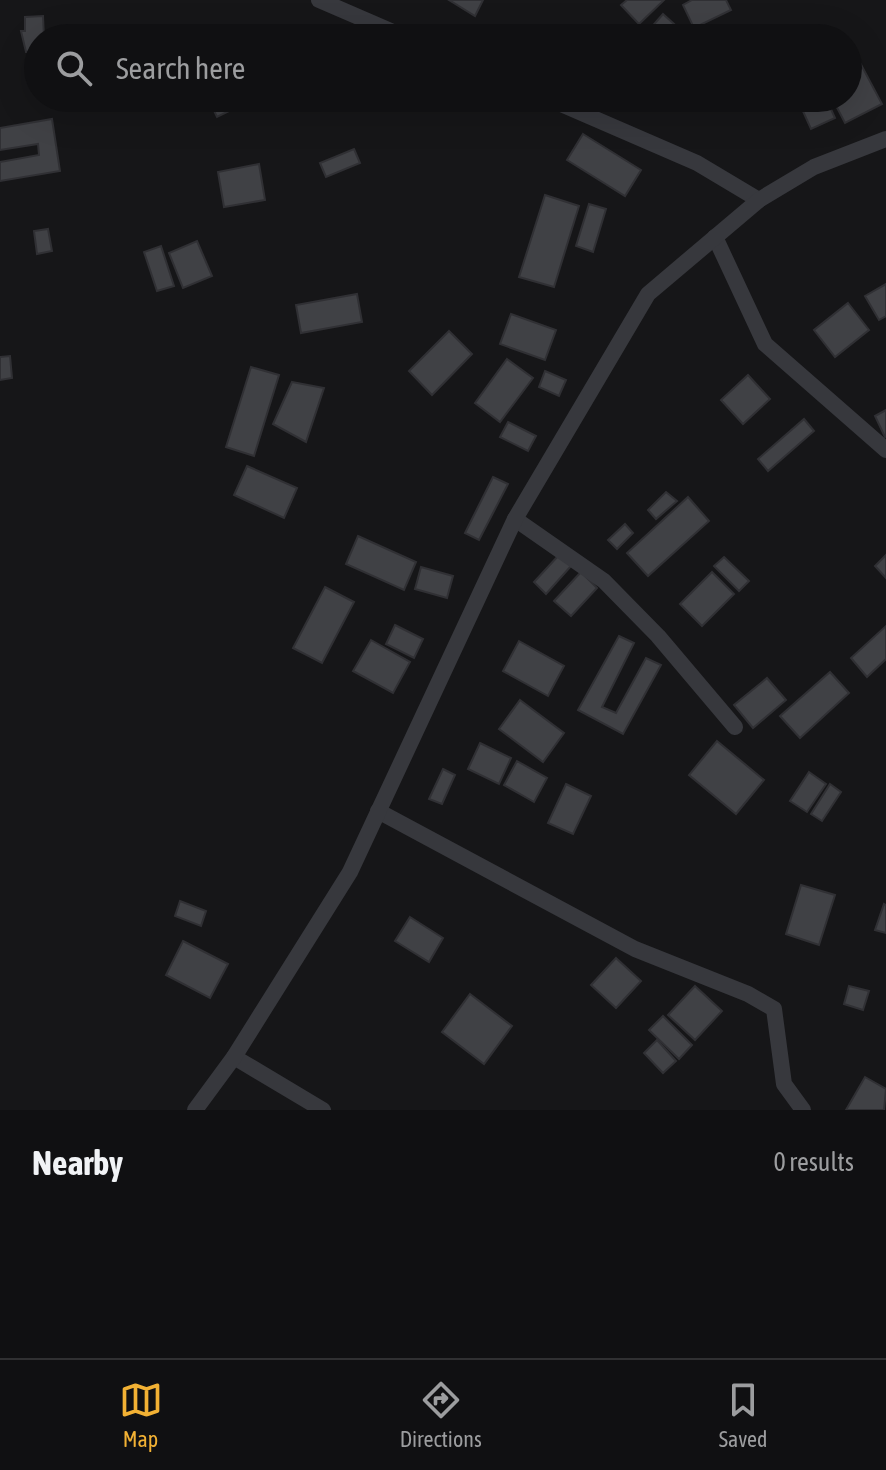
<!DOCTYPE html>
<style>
body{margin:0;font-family:"Asap Condensed",sans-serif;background:#1e1e20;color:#f1f3f6}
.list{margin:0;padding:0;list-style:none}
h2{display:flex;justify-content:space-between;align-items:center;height:104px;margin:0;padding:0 32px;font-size:34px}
h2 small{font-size:26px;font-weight:400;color:#9c9d9f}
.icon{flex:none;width:44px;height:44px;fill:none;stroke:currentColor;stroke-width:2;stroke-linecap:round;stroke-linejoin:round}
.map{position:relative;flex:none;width:886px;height:1110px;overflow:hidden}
.search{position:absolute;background:#101012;box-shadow:0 8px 32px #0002;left:24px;right:24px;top:24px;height:88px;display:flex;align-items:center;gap:20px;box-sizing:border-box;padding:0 28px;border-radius:44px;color:#9c9d9f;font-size:30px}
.sheet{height:248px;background:#101012}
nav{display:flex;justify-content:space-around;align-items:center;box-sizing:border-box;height:112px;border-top:2px solid #303032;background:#101012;font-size:22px;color:#9c9d9f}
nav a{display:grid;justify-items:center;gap:4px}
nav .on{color:#f2b134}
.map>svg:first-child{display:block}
.building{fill:#404145;stroke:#303034;stroke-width:2}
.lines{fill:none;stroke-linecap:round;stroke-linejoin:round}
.minor{stroke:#37383d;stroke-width:16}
</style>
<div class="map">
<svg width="886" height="1110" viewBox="0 0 886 1110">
<rect width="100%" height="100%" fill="#161618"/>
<!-- building -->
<g class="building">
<polygon points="449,0 483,0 475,16"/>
<polygon points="627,0 664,0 639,24 621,5"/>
<polygon points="692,0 726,0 731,10 694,28 683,5"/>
<polygon points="663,14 685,34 682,38 642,38"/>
<polygon points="43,16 44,38 38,38 38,51 26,52 21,31 25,31 25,17"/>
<polygon points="848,40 882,104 845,123 832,98 848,98"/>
<polygon points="208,98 256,98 217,117"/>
<polygon points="797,98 826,98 835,118 811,129"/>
<polygon points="52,119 60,171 0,181 0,162 39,155 38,144 0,150 0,128"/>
<polygon points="583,134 641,170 625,196 567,160"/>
<polygon points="354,149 360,163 326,177 320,163"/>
<polygon points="259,164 265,200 224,207 218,172"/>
<polygon points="545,195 579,206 554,287 519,277"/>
<polygon points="589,204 606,209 593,252 576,246"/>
<polygon points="48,229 52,251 37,254 34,231"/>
<polygon points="197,241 212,276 183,288 169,253"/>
<polygon points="161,246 174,286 157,291 144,252"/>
<polygon points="886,284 886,316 879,320 865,296"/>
<polygon points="357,294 362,322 301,333 296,305"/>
<polygon points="848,303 869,330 835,357 814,330"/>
<polygon points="511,314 556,330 545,360 500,344"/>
<polygon points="449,331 472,354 432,395 409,371"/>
<polygon points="10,356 12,378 0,380 0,357"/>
<polygon points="507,359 533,378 500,422 475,403"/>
<polygon points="251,367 279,375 254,456 226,447"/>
<polygon points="545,371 566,380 559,396 539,387"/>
<polygon points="748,375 770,399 743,424 721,400"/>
<polygon points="292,382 324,388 306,442 273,424"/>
<polygon points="886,410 886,436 885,437 875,416"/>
<polygon points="804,419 814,431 768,471 758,459"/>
<polygon points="508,422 536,436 528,451 500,437"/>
<polygon points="247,466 297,488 284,518 234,495"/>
<polygon points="493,477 508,484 479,540 465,533"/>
<polygon points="666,492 677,501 656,519 648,510"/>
<polygon points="688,497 709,521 648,576 627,553"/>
<polygon points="625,524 633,533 617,549 608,540"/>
<polygon points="358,536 416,562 404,590 346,564"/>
<polygon points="559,555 571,566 546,594 534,582"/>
<polygon points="886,555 886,578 875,566"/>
<polygon points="724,557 749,581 739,591 714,566"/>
<polygon points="421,567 453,576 447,598 415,589"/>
<polygon points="581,572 597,588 571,616 554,601"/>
<polygon points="712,572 734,594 702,626 680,604"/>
<polygon points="325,587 354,602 322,663 293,648"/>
<polygon points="395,625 423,639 414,658 386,644"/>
<polygon points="886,626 886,659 867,677 851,658"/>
<polygon points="619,636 634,643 602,707 616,713 646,658 661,665 623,734 578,710"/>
<polygon points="371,640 410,662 393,693 353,671"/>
<polygon points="519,641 564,666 548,696 503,671"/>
<polygon points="830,672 849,693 800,738 780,716"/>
<polygon points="767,678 786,700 753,728 734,705"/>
<polygon points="520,700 564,733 543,762 499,729"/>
<polygon points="717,741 764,780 736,814 689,775"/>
<polygon points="480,743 511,758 499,784 468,769"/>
<polygon points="517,761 547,778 534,802 504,785"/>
<polygon points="443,769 455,775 442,804 429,799"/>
<polygon points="809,772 826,784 807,812 790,801"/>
<polygon points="566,784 591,796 573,834 548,823"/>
<polygon points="830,784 841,792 822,821 811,814"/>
<polygon points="801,885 835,895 819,945 786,934"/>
<polygon points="180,901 206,911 201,926 175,916"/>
<polygon points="884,904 886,905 886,933 875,930"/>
<polygon points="410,917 443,938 429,962 395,941"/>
<polygon points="183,941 228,964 210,998 166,975"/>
<polygon points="616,958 641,981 616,1008 591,985"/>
<polygon points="695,986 722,1011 695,1040 668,1015"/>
<polygon points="849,986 869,991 863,1010 844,1004"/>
<polygon points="470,994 512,1026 484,1064 442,1032"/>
<polygon points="663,1016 692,1045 679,1059 649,1030"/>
<polygon points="657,1040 676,1061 663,1073 644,1053"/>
<polygon points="865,1077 886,1089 884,1110 846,1110"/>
</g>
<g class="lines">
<!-- minor -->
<g class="minor">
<polyline points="319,0 407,38"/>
<polyline points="547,98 697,163 759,200"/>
<polyline points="715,237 765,344 886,450"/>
<polyline points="515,519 604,581 658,636 735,727"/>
<polyline points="378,811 635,949 748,994 774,1009 784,1084 803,1110"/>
<polyline points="234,1057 323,1110"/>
<polyline points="195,1110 234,1057 350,872 515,519 648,294 759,200 814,167 886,139"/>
</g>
</g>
</svg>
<div class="search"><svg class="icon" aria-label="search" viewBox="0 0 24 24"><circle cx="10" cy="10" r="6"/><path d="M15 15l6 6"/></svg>Search here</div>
</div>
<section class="sheet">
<h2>Nearby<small>0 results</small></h2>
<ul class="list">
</ul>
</section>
<nav>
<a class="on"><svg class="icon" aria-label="map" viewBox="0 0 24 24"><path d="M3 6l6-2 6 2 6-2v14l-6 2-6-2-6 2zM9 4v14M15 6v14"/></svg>Map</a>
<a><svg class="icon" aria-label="directions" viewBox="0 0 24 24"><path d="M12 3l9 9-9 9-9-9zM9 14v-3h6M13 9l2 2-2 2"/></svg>Directions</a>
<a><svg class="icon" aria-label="saved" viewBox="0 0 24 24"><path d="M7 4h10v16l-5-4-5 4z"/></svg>Saved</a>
</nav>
